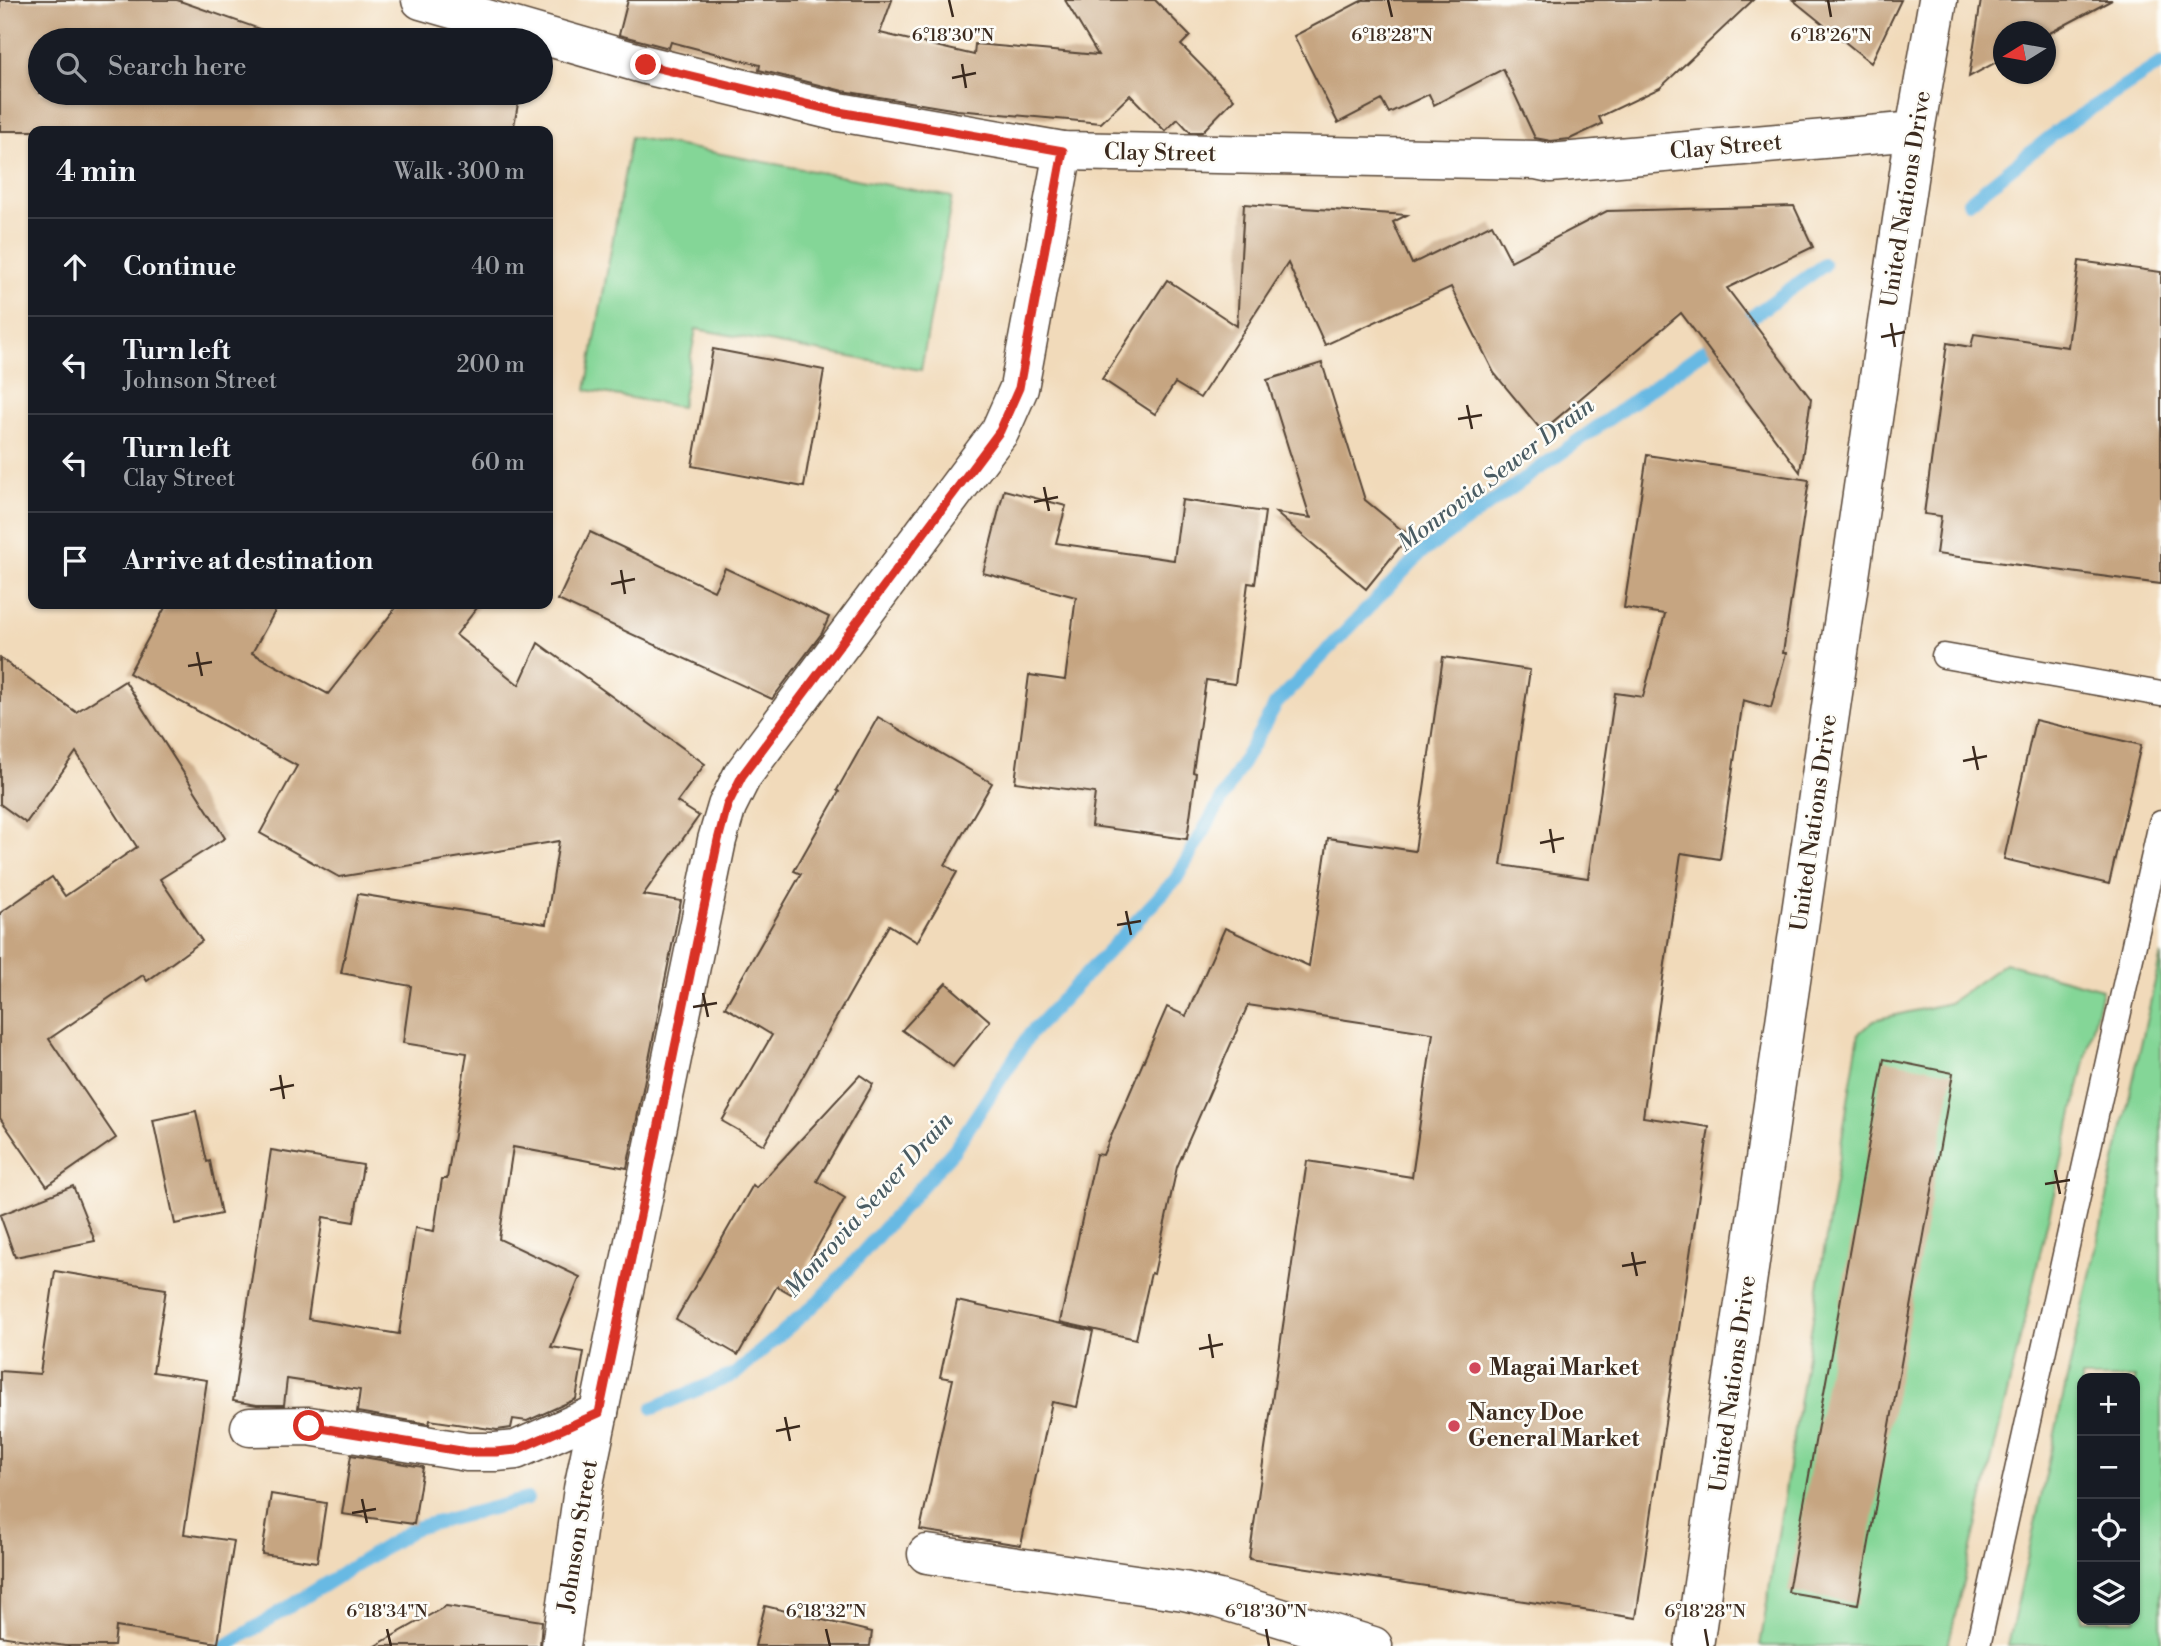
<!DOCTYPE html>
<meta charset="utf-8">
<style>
body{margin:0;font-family:"Libre Bodoni",serif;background:#20242c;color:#f1f3f6}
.controls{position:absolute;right:21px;bottom:21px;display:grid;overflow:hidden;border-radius:14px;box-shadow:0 2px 5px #0004}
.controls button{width:63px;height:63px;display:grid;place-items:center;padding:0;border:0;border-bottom:2px solid #363941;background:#171b24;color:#f1f3f6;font:35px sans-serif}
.compass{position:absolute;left:1993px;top:21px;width:63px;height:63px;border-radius:50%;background:#171b24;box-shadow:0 2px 5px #0004;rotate:259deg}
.stop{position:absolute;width:21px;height:21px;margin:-16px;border:5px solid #d93025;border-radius:50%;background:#fff}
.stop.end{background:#d93025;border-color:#fff;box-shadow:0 2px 7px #0008}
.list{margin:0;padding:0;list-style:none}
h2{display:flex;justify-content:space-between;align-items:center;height:91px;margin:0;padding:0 28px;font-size:30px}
h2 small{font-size:23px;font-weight:400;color:#9ea1a6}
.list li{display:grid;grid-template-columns:46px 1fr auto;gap:21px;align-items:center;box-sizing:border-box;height:98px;padding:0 28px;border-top:2px solid #363941}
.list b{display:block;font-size:26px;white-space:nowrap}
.list p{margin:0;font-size:23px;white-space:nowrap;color:#9ea1a6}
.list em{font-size:23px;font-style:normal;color:#9ea1a6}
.icon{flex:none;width:38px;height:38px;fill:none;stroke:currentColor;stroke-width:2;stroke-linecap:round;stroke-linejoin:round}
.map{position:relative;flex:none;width:2161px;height:1646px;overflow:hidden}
.search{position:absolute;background:#171b24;box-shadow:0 2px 5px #0004;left:28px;top:28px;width:525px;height:77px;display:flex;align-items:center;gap:18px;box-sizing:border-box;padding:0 24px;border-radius:38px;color:#9ea1a6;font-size:26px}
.panel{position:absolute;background:#171b24;box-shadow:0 2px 5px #0004;left:28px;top:126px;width:525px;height:483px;border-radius:14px}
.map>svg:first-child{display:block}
.green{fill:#84d697;stroke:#60805a;stroke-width:2;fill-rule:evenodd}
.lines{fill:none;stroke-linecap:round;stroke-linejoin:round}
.stream{stroke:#67b9e3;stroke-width:14}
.building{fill:#c6a581}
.service-casing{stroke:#564435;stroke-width:27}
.minor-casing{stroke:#564435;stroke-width:41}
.tertiary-casing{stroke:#564435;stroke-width:41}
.secondary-casing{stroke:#564435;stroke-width:41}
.service{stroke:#fff;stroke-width:24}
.minor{stroke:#fff;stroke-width:38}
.tertiary{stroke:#fff;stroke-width:38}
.secondary{stroke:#fff;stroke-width:38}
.route{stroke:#d93025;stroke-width:9}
.ticks{fill:none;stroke:#3b2a1e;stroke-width:2.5}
.poi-dot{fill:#d1495b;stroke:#fdfcf7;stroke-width:2.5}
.labels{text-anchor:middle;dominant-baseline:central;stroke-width:5;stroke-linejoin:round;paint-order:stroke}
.street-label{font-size:23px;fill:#3b2a1e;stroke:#fdfcf7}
.poi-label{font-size:23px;font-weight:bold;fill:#3b2a1e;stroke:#fdfcf7;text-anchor:start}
.water-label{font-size:24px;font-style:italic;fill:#4a5c63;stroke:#fdfcf7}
.ticks-label{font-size:18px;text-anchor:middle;fill:#3b2a1e;stroke:#fdfcf7;stroke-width:5;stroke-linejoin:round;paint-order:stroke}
</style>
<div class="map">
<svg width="2161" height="1646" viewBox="0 0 2161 1646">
<rect width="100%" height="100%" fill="#fdfcf7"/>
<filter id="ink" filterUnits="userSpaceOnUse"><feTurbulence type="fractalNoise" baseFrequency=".0143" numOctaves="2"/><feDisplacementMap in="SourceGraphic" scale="14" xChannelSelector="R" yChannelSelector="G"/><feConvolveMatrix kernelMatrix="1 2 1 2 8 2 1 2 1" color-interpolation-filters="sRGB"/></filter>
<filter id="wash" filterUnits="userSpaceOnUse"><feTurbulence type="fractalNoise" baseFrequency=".00686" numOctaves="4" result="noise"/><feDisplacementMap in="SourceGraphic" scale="28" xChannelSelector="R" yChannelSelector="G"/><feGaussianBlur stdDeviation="1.57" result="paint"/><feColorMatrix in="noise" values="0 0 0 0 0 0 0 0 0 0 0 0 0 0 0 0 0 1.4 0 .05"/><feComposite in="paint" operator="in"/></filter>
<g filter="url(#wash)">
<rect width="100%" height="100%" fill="#f1daba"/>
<!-- green -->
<g class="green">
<polygon points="631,137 952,197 921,370 696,329 681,407 586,390"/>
<path d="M2161,954V1646H2008ZM2082,1378H2135V1620H2082Z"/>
<polygon points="2005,963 2102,989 1948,1646 1760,1646 1859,1033 1874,1020 1949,1003"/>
</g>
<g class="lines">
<!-- stream -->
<g class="stream">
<polyline points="1969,202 2064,126 2161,63"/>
<polyline points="653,1408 735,1374 823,1297 954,1150 1030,1034 1176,879 1276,704 1421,553 1824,265"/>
<polyline points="226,1646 415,1528 527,1499"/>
</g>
</g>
<g id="blocks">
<!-- building -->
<g class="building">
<polygon points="0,0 177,0 291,40 40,40 40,93 520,93 513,131 0,131"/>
<polygon points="628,0 892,0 880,33 974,55 975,44 1098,55 1065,0 1155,0 1190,36 1181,45 1234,99 1202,132 1190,132 1178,119 1165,131 1130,95 1101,123 957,110 843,91 759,70 760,65 671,42 669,48 619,35"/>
<polygon points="1363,0 1753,0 1660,88 1599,117 1602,124 1570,139 1551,141 1535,138 1503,69 1434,105 1429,94 1389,113 1382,100 1338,123 1294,36"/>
<polygon points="1793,0 1901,0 1871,63"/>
<polygon points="1981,0 2112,0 2046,35 2046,32 2004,32 2004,58 1969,77"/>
<polygon points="1244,204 1407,215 1393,222 1412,264 1492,224 1511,261 1607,211 1794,206 1813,247 1727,288 1811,399 1800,472 1681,313 1542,431 1494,373 1451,287 1325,345 1288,263 1200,398 1175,383 1155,414 1102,379 1167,280 1237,326"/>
<polygon points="2079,261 2161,272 2161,584 1936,554 1941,516 1924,514 1947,343 1971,347 1974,334 2068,347"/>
<polygon points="713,349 824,370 804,487 692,466"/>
<polygon points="1322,363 1365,500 1403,531 1412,532 1366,589 1276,513 1312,518 1310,517 1267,380"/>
<polygon points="1647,455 1809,480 1783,653 1786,653 1771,708 1743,700 1720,859 1681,853 1643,1117 1709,1127 1636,1618 1249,1559 1307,1161 1412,1177 1433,1033 1248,1005 1177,1167 1154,1274 1151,1273 1136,1339 1060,1322 1096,1154 1103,1155 1167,1007 1186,1016 1225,928 1309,966 1328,838 1415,851 1443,657 1530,670 1501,865 1588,878 1615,693 1643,697 1665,614 1624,608"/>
<polygon points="1004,490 1066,506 1056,543 1174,560 1182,500 1265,512 1255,584 1248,583 1235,684 1206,680 1193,772 1196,773 1187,839 1091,826 1095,793 1015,782 1029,675 1065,680 1076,597 983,573"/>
<polygon points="590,532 714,591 725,568 829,617 822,633 772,699 558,600"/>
<polygon points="167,604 279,604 252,653 328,694 399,604 480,604 456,635 519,685 538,643 705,764 677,802 699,816 643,895 681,901 627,1168 513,1147 499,1239 580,1277 551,1347 584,1352 576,1399 527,1421 513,1419 511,1428 497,1430 430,1420 429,1424 357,1412 360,1390 287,1379 284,1405 257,1405 233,1401 271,1150 363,1165 354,1222 323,1217 308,1319 399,1334 415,1228 434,1231 442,1179 447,1179 467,1053 403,1043 411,986 341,973 358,894 546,924 559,841 339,877 260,833 297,766 129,673"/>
<polygon points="0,658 76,712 125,681 225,838 160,879 202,941 147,981 143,975 49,1039 116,1138 47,1186 0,1118 0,913 52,877 65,896 137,847 76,752 26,823 0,804"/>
<polygon points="878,717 992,783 945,865 957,872 917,942 889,925 764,1145 722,1121 772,1035 725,1007 801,874 794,871 839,792 837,790"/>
<polygon points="2035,720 2141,745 2109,884 2004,859"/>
<polygon points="946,983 990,1021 953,1067 902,1030"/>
<polygon points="1884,1059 1953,1073 1858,1604 1788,1592"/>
<polygon points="860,1075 873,1084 817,1181 845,1198 791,1294 777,1286 738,1355 676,1319 753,1185 756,1188"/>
<polygon points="196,1111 207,1162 210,1161 221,1214 175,1224 153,1120"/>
<polygon points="73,1186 95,1241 15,1257 0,1215"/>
<polygon points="55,1271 166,1289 153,1372 207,1380 184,1534 234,1541 218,1643 116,1627 114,1646 65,1646 0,1636 0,1371 40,1374"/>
<polygon points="957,1301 1093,1331 1077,1407 1052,1402 1021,1545 920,1530 953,1379 940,1377"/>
<polygon points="351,1455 423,1467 414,1524 342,1514"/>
<polygon points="271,1494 326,1503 317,1562 262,1554"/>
<polygon points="446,1606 542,1621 540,1646 375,1646"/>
<polygon points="765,1606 872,1632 870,1646 755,1646"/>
</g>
</g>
</g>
<g filter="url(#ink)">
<use href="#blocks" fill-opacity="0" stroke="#564435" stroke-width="2"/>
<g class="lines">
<defs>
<g id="service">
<polyline points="1944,656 2161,694"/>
<polyline points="1978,1646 2161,823"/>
</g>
<g id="minor">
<polyline points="250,1427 309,1426 467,1452 496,1452 516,1450 599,1413"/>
<polyline points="927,1554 1184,1591 1219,1599 1373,1646"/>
</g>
<g id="tertiary">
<polyline points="421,0 646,65 839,112 1063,151 1536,160 1550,163 1915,131"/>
<polyline points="561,1646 583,1489 717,840 727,806 742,776 1000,431 1019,388 1063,151"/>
</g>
<polyline id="secondary" points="1694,1646 1915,131 1938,0"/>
</defs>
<!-- service casing -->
<use href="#service" class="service-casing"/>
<!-- minor casing -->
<use href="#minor" class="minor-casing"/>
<!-- tertiary casing -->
<use href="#tertiary" class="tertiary-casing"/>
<!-- secondary casing -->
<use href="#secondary" class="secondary-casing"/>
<!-- service -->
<use href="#service" class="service"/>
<!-- minor -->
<use href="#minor" class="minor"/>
<!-- tertiary -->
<use href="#tertiary" class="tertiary"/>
<!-- secondary -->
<use href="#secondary" class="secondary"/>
</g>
</g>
<g class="lines" filter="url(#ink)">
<!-- route -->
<polyline class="route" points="309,1426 467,1452 496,1452 516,1450 599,1413 718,840 727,806 742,776 1000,431 1019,388 1063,151 839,112 646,65"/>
</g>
<!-- ticks -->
<path class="ticks" d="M949,0L953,17M1388,0L1392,17M1828,0L1831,17M962,64L966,88M952,78L976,73M1891,323L1895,347M1881,337L1905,332M1467,405L1472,429M1458,419L1482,415M1044,487L1049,511M1034,502L1058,497M621,570L625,594M611,584L635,579M197,652L202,676M188,666L212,662M1973,746L1978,770M1963,761L1987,756M1550,829L1554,853M1540,843L1564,838M1126,911L1131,935M1117,925L1141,921M703,993L708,1017M693,1007L717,1003M280,1075L284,1099M270,1090L294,1085M2055,1170L2060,1194M2045,1184L2070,1180M1632,1252L1637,1276M1622,1266L1646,1262M1209,1334L1213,1358M1199,1349L1223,1344M785,1417L790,1441M776,1431L800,1426M362,1499L367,1523M352,1513L376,1509M387,1629L391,1646M826,1629L830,1646M1266,1629L1269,1646M1705,1629L1708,1646"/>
<!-- markers -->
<g class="poi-dot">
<circle cx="1475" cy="1368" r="7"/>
<circle cx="1454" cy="1426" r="7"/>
</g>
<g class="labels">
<!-- street labels -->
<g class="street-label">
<text transform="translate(1726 147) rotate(-5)">Clay Street</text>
<text transform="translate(1160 153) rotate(1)">Clay Street</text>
<text transform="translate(1906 199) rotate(-81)">United Nations Drive</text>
<text transform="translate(1814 823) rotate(-82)">United Nations Drive</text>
<text transform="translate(1733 1384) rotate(-82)">United Nations Drive</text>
<text transform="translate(578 1536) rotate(-81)">Johnson Street</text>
</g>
<!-- poi labels -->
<g class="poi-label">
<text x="1489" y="1368">Magai Market</text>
<text x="1468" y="1413">Nancy Doe<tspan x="1468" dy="26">General Market</tspan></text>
</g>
<!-- water labels -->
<g class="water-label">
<text transform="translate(1496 475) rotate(-37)">Monrovia Sewer Drain</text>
<text transform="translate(869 1205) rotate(-48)">Monrovia Sewer Drain</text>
</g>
</g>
<g class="ticks-label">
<text x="953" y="41">6°18'30"N</text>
<text x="1392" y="41">6°18'28"N</text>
<text x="1831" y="41">6°18'26"N</text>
<text x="387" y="1617">6°18'34"N</text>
<text x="826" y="1617">6°18'32"N</text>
<text x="1266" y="1617">6°18'30"N</text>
<text x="1705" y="1617">6°18'28"N</text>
</g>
</svg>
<div class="controls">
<button>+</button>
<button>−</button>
<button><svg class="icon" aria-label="locate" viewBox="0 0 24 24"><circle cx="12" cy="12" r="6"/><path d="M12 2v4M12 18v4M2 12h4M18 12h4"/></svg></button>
<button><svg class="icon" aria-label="layers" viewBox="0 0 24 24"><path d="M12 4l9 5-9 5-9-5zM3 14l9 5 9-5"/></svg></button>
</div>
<svg class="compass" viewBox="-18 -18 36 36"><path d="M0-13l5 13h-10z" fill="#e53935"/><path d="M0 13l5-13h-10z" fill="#9ea1a6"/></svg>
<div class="stop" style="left:309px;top:1426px"></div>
<div class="stop end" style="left:646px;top:65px"></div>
<div class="search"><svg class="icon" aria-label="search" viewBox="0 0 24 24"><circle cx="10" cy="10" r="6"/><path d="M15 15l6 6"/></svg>Search here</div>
<section class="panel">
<h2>4 min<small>Walk · 300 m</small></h2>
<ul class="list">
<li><svg class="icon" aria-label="ahead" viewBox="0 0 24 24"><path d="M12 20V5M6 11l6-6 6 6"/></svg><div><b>Continue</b></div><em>40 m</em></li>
<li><svg class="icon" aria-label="left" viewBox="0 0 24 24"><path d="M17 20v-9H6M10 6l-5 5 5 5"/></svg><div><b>Turn left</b><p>Johnson Street</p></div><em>200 m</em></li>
<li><svg class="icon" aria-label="left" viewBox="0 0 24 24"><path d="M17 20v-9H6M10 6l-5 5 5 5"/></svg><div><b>Turn left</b><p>Clay Street</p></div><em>60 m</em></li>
<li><svg class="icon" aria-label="arrive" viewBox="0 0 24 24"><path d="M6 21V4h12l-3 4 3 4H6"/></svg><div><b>Arrive at destination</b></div></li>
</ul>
</section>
</div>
